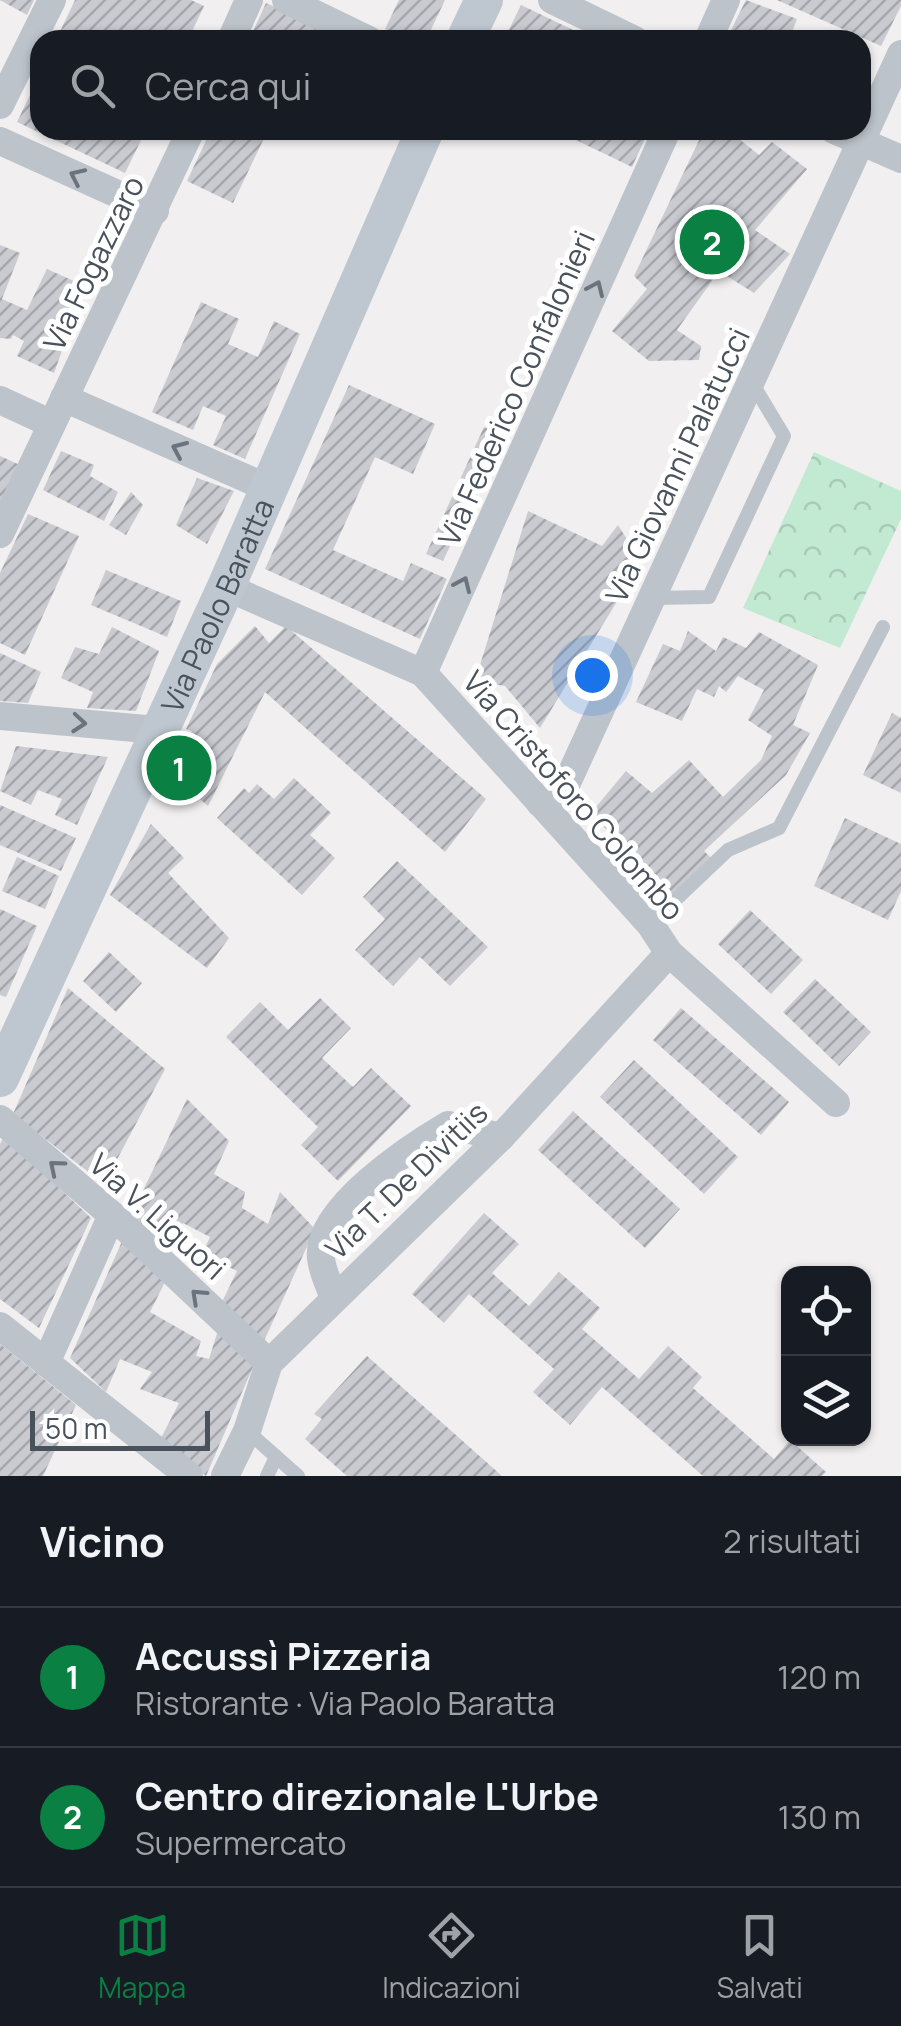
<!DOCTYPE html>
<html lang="it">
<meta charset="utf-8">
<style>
body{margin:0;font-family:Manrope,sans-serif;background:#242831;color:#f1f3f6}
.controls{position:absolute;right:30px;bottom:30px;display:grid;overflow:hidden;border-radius:20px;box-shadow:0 2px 8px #0004}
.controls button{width:90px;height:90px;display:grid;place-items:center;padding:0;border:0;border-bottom:2px solid #363941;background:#171b24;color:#f1f3f6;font:50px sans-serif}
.scale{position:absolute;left:30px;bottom:25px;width:180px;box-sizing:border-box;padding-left:10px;border:5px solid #49515a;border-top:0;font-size:28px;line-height:35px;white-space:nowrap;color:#49515a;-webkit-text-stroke:8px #fff;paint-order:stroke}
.you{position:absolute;left:592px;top:675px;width:35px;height:35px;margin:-25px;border:8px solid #fff;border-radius:50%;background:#1a73e8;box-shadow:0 0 0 15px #1a73e833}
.badge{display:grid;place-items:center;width:65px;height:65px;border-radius:50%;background:#0b8043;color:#fff;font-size:32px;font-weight:700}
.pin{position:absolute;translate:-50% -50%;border:5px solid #fff;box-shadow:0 2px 10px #0006}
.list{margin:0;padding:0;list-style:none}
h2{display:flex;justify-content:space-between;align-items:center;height:130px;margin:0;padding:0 40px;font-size:42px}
h2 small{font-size:32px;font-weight:400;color:#9ea1a6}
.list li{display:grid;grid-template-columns:65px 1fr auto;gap:30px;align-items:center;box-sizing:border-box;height:140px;padding:0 40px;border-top:2px solid #363941}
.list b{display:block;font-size:38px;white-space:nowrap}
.list p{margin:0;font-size:32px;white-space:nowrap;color:#9ea1a6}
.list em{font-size:32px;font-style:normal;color:#9ea1a6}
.icon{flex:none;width:55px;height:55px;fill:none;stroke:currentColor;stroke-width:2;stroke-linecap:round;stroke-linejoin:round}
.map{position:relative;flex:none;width:901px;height:1476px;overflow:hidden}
.search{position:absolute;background:#171b24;box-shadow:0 2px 8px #0004;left:30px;right:30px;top:30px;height:110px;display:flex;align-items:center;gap:25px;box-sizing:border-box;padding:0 35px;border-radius:30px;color:#9ea1a6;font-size:38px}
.sheet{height:410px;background:#171b24}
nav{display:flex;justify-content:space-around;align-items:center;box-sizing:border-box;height:140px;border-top:2px solid #363941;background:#171b24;font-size:28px;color:#9ea1a6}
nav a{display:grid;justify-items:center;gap:5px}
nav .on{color:#0b8043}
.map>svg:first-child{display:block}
.forest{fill:url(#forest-crowns)}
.building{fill:url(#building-hatch)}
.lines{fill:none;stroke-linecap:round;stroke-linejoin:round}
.lane{stroke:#bcc3ca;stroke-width:14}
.street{stroke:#bcc3ca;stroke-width:28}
.secondary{stroke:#bec7d0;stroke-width:38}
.oneway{stroke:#6c737c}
.labels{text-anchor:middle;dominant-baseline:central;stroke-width:10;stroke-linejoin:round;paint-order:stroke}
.street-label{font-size:30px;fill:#49515a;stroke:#fff}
</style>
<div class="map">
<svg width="901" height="1476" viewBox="0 0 901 1476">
<defs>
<pattern id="forest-crowns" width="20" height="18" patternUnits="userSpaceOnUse" patternTransform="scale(2.5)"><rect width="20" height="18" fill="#c2ead2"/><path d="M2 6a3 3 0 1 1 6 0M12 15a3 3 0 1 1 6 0" fill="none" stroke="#a8cab7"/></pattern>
<pattern id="building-hatch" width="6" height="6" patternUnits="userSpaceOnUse" patternTransform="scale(2.5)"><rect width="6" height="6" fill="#c9cbd1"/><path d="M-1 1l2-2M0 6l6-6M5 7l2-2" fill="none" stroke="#a5a7ad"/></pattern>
</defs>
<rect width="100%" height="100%" fill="#f1efef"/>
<!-- forest -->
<polygon class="forest" points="814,452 901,491 901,519 840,648 743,608"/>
<!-- building -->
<g class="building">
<polygon points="0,0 34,0 27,15"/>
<polygon points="75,0 191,0 204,6 188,40 56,40"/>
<polygon points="399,0 445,0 426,40 408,40 385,29"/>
<polygon points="746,0 797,19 789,40 726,40"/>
<polygon points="777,0 901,0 901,6 881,46"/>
<polygon points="266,3 335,33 333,40 249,40"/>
<polygon points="521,5 594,40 504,40"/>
<polygon points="40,74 40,130 146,130 125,173 17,122"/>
<polygon points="211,130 268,130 233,203 187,181"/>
<polygon points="555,130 649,130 632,167"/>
<polygon points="704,130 728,130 759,155 772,142 807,169 755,230 790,254 754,293 719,271 677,330 701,346 699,360 649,361 612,331 647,289 634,276"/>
<polygon points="0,245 20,253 2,299 27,310 47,269 85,286 54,373 17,356 24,341 13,335 11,339 0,338"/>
<polygon points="201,302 239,319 228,344 258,357 274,321 300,334 245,459 213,445 226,416 203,406 193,430 152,412"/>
<polygon points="349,385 435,424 413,474 375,457 333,550 403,581 411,563 447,579 420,639 265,569"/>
<polygon points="484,427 502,435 443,561 426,554"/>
<polygon points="61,451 94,465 90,476 118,492 104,521 43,490"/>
<polygon points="0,456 20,465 0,504"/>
<polygon points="197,478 234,491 207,544 176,525"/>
<polygon points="131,492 143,505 126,535 109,525"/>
<polygon points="528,511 602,546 618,525 641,562 540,728 505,686 475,681"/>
<polygon points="28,514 79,536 25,655 0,643 0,573"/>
<polygon points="106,570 181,601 167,637 91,605"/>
<polygon points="255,626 269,643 286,626 486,799 445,852 265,692 208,806 172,775 192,731 186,729 217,664"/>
<polygon points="112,627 159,651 136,711 87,708 93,692 61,678 75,647 99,654"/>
<polygon points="688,631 716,651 723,637 746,648 759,632 818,665 793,725 810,733 786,775 704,851 712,859 670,900 591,813 626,771 652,793 689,760 723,797 761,760 772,736 748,720 764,690 738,676 726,692 719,686 714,697 697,689 682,721 636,702 663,644 680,651"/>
<polygon points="0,653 41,672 28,703 0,701"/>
<polygon points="892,713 901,718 901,793 863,775"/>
<polygon points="16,746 108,757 77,825 55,815 62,799 38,790 31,805 0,791"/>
<polygon points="294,778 331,813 310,835 335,858 302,895 217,818 244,788 249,793 257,784 274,799"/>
<polygon points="0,805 76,838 61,871 0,845"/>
<polygon points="845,818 901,844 901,891 888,920 814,886"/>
<polygon points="151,824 184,858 168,873 229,938 207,968 110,895"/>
<polygon points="17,857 59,876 45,909 2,891"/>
<polygon points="397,861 488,947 450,986 420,957 393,986 355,950 385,919 363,897"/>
<polygon points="0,909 37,926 6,997 0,995"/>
<polygon points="750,910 803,960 771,994 718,944"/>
<polygon points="109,952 142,983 116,1012 83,981"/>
<polygon points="815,979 871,1032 839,1066 783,1012"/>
<polygon points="68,988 165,1069 104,1184 13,1114"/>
<polygon points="320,998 351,1028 322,1058 353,1087 371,1068 411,1106 338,1181 301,1145 318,1127 226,1037 260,1002 288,1030"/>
<polygon points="681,1008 789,1102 761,1135 653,1040"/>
<polygon points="634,1060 738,1157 704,1194 600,1097"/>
<polygon points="187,1099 229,1141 214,1174 245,1192 242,1208 268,1224 280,1192 315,1229 264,1341 221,1304 237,1271 202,1254 210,1237 183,1223 170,1251 129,1220"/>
<polygon points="573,1111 680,1209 645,1248 538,1150"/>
<polygon points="4,1136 91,1218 39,1328 0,1299 0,1144"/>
<polygon points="484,1213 519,1244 492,1273 529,1306 559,1272 600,1308 582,1329 639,1379 668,1346 702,1377 693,1388 774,1459 790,1440 826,1472 822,1476 703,1476 602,1387 570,1425 533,1392 554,1369 469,1294 444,1323 412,1294"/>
<polygon points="124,1237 166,1280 150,1312 201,1341 196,1356 209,1359 220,1324 256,1360 206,1476 160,1440 179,1403 140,1389 152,1372 120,1359 106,1392 70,1358"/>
<polygon points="0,1344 76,1405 43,1476 0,1476"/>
<polygon points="367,1356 502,1476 347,1476 305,1439 322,1419 314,1414"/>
</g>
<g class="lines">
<!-- lane -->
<g class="lane">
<polyline points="653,598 709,597 784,436 751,381"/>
<polyline points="650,924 728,850 779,828 883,627"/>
<polyline points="247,1431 298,1476"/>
<polyline points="267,1476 276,1457"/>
</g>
<!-- street -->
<g class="street">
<polyline points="286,0 369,40"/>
<polyline points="552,0 635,40"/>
<polyline points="231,40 249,0"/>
<polyline points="708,40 726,0"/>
<polyline points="0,105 52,0"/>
<polyline points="834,130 901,159"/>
<polyline points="0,141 155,211"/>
<polyline points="64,398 268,488"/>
<polyline points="0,400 52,424"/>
<polyline points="0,534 191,130"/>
<polyline points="226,587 423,673 650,924 669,953 836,1103"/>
<polyline points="423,673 667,130"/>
<polyline points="0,716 157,730"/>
<polyline points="540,803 560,798 901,54"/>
<polyline points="0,1119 112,1215 269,1363"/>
<path d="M333,1296C329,1284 322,1271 321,1258C315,1210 412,1146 448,1125L501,1137"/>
<polyline points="0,1326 189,1476"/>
<polyline points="46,1363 112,1215"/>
<polyline points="225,1476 247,1431 269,1363 501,1137 669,953"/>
</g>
<!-- secondary -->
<g class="secondary">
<polyline points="465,40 484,0"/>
<path id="s1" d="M0,1078L226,587L425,130"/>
</g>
</g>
<!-- one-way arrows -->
<defs><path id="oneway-chevron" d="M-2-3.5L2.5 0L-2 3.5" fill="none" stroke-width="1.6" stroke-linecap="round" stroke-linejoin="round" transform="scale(2.5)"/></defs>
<g class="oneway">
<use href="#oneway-chevron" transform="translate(77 176) rotate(-155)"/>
<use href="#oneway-chevron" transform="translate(596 288) rotate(-66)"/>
<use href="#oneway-chevron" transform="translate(179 449) rotate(-156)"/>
<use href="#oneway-chevron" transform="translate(463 584) rotate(-66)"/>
<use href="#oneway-chevron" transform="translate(79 723) rotate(5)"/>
<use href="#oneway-chevron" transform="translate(56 1167) rotate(-140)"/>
<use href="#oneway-chevron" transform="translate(198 1296) rotate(-137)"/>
</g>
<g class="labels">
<!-- street labels -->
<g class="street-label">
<text transform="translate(93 263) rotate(-64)">Via Fogazzaro</text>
<text transform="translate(516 388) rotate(-66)">Via Federico Confalonieri</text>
<text transform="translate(677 465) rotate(-65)">Via Giovanni Palatucci</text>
<text stroke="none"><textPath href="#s1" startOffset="520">Via Paolo Baratta</textPath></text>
<text transform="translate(574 795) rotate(49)">Via Cristoforo Colombo</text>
<text transform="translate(406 1180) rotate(-44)">Via T. De Divitiis</text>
<text transform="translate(158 1216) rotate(42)">Via V. Liguori</text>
</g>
</g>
</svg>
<div class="controls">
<button><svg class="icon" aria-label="locate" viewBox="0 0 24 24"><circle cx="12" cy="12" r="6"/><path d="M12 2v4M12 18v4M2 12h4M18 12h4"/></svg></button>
<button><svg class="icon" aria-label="layers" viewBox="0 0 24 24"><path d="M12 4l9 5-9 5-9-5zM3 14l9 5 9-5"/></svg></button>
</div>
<div class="scale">50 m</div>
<div class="you"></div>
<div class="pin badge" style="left:179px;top:768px">1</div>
<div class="pin badge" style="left:712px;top:242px">2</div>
<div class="search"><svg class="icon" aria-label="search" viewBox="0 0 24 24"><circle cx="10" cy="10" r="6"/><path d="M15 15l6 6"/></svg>Cerca qui</div>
</div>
<section class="sheet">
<h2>Vicino<small>2 risultati</small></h2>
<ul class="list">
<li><span class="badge">1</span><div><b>Accussì Pizzeria</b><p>Ristorante · Via Paolo Baratta</p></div><em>120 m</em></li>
<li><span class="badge">2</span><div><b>Centro direzionale L'Urbe</b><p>Supermercato</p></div><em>130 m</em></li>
</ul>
</section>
<nav>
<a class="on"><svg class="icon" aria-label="map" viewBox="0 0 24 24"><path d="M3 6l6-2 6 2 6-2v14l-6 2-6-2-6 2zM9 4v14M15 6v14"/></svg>Mappa</a>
<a><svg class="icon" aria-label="directions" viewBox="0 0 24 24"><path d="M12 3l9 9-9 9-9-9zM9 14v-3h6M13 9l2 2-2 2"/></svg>Indicazioni</a>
<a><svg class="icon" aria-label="saved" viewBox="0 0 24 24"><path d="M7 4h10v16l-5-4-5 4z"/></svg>Salvati</a>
</nav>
